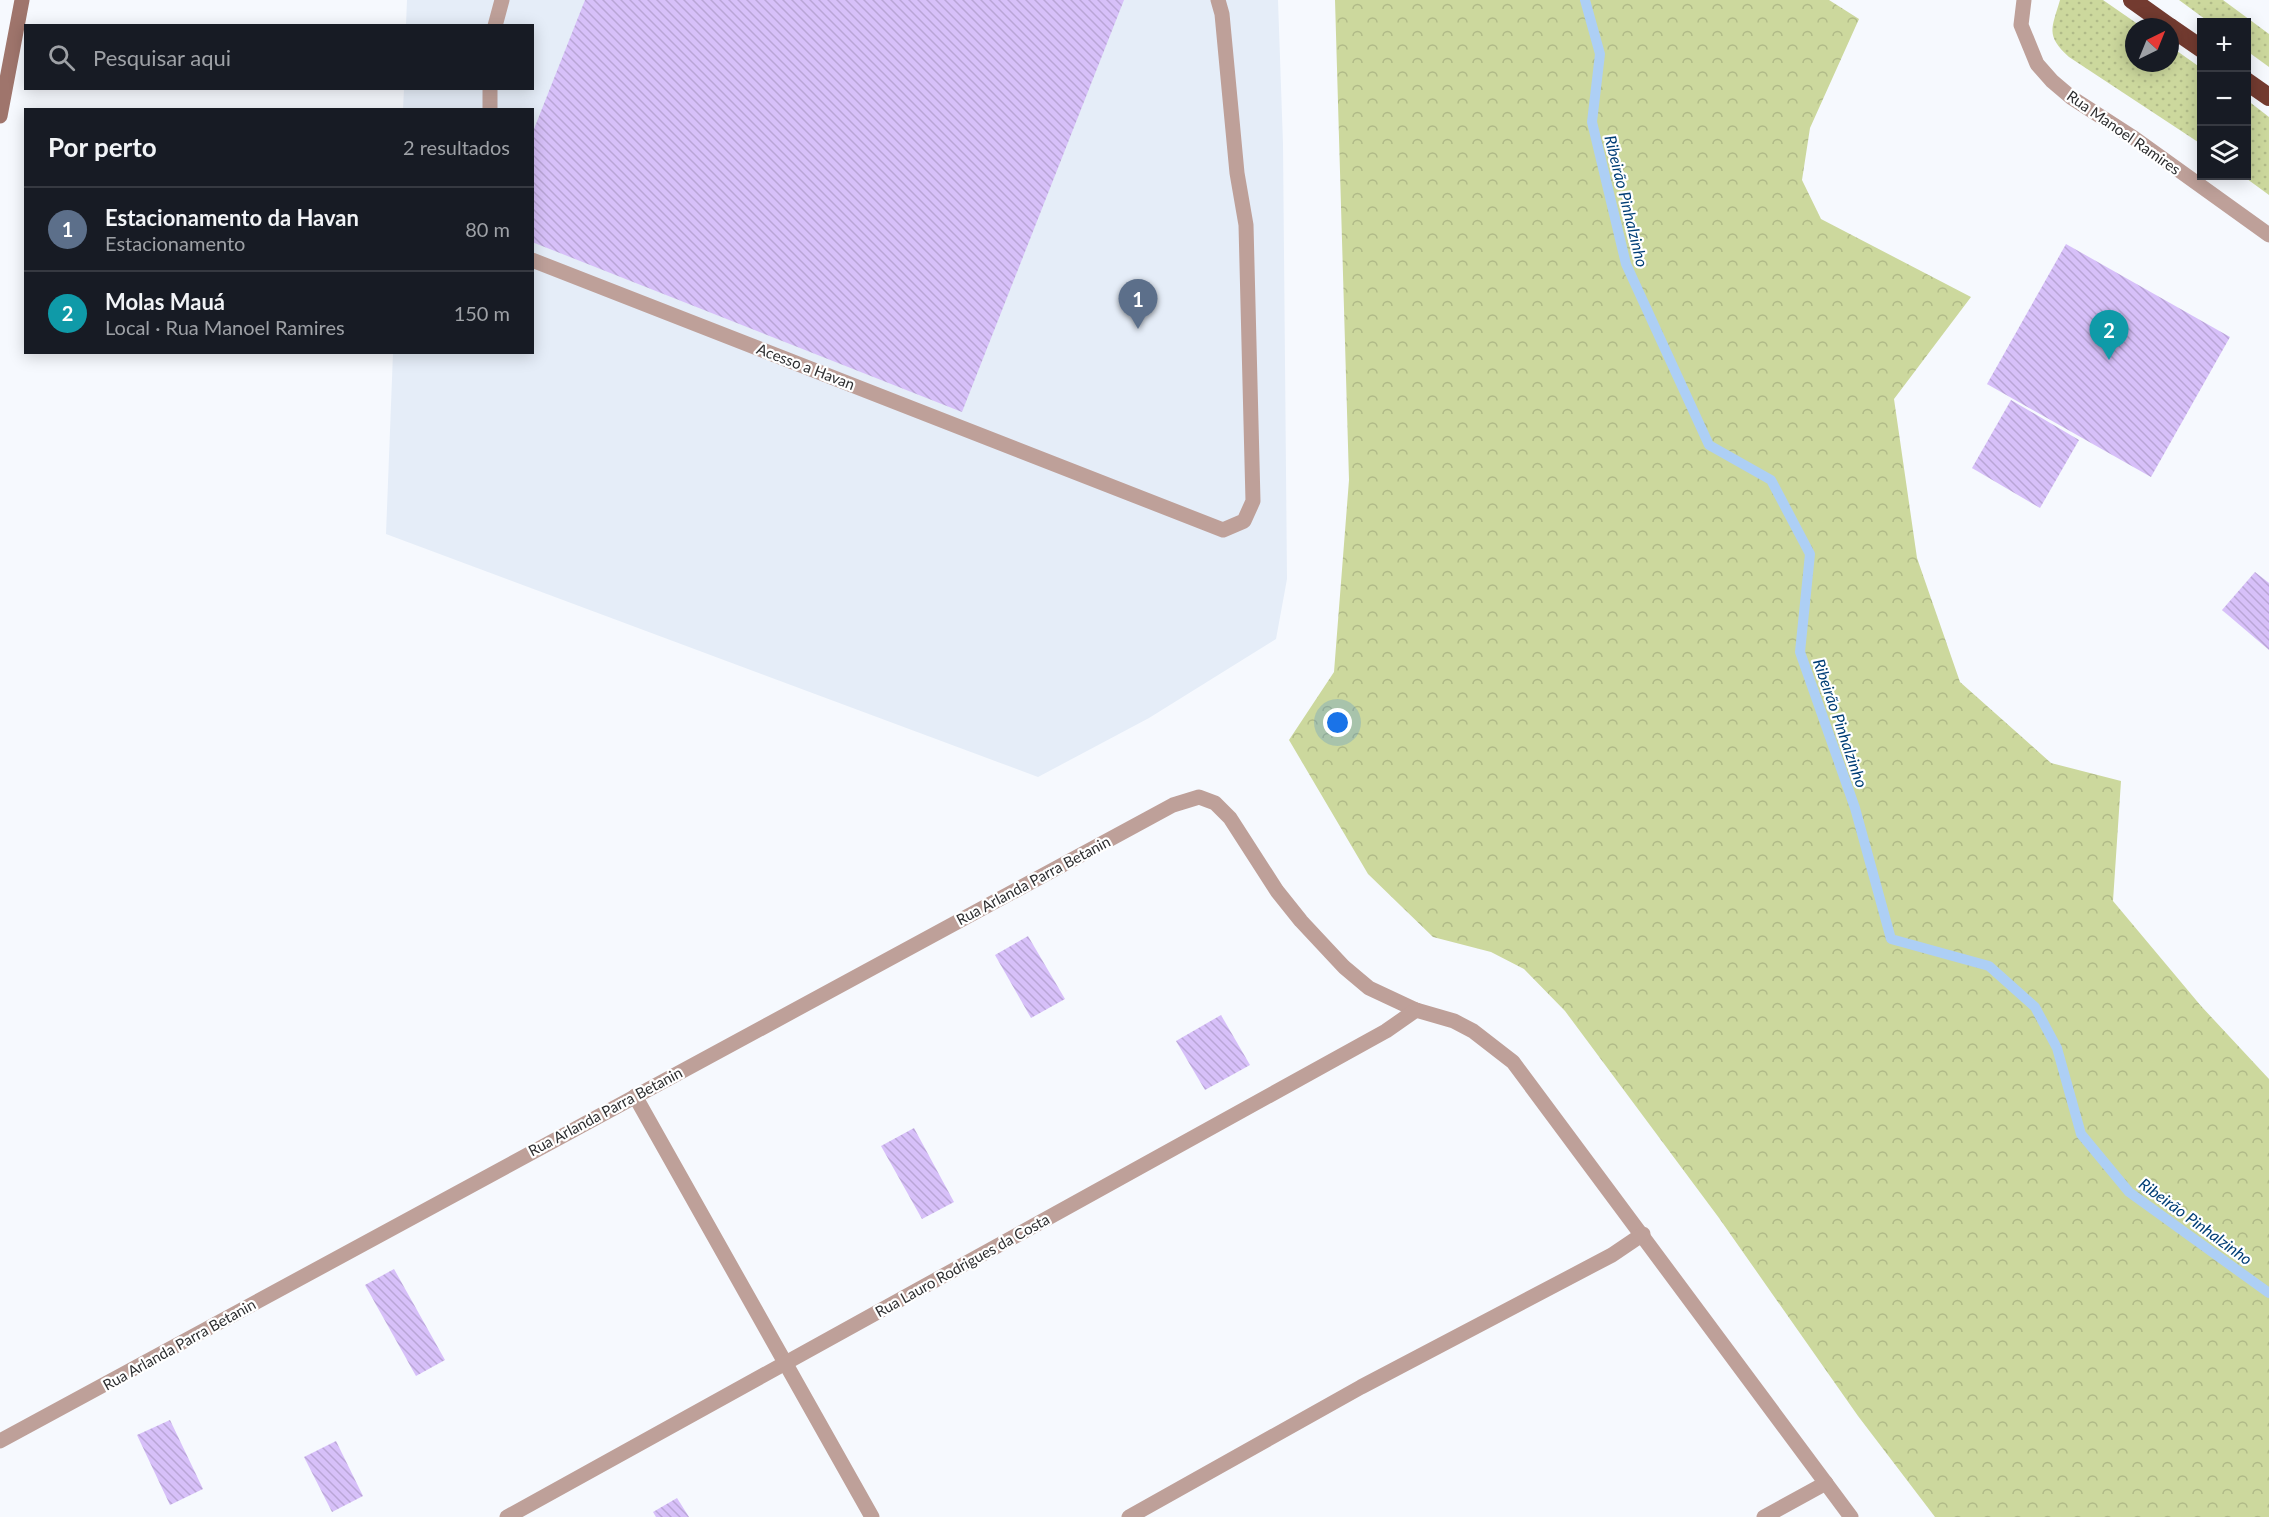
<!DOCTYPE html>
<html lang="pt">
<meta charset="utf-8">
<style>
body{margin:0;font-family:Lato,sans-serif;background:#20242c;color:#f1f3f6}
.controls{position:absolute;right:18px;top:18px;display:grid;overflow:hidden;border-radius:0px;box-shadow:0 3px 15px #0003}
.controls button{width:54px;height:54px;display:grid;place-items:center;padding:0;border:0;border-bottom:2px solid #363941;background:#171b24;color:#f1f3f6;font:30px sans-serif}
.compass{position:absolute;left:2125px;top:18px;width:54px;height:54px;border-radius:50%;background:#171b24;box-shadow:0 3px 15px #0003;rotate:43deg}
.you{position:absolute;left:1338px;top:723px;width:21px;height:21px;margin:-15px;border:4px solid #fff;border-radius:50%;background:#1a73e8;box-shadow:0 0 0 9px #1a73e833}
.badge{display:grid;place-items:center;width:39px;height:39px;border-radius:50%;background:#1c81ab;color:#fff;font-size:20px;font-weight:700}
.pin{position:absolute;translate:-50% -50px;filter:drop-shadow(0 2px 3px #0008)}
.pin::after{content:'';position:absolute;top:32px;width:21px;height:18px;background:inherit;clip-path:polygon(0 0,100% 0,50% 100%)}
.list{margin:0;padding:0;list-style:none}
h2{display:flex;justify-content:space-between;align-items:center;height:78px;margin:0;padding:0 24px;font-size:26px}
h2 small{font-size:20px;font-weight:400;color:#9ea1a6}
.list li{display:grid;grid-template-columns:39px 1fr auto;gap:18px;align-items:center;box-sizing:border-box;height:84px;padding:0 24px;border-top:2px solid #363941}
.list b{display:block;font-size:22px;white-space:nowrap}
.list p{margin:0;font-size:20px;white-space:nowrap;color:#9ea1a6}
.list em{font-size:20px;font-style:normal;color:#9ea1a6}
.icon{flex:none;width:33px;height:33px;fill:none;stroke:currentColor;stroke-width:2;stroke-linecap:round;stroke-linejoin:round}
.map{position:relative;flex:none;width:2269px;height:1517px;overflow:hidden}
.search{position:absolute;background:#171b24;box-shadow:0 3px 15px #0003;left:24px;top:24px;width:510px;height:66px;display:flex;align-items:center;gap:15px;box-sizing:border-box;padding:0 21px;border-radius:0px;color:#9ea1a6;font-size:22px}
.panel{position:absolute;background:#171b24;box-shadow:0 3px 15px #0003;left:24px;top:108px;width:510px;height:246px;border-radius:0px}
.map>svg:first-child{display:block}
.built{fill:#e5edf8}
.forest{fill:url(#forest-crowns)}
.park{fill:url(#park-dots)}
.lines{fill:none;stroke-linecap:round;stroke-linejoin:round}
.stream{stroke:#adcff5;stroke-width:10}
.building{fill:url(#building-back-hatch)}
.lane{stroke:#bea099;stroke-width:15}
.street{stroke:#bea099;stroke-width:15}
.secondary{stroke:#9f756c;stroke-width:15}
.highway{stroke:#733b30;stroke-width:18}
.labels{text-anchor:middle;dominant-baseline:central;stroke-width:4.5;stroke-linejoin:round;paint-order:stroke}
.street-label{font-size:15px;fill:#2d2e30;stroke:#fff}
.water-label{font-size:16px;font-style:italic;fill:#003e76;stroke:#fff}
</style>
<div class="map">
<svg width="2269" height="1517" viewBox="0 0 2269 1517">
<defs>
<pattern id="forest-crowns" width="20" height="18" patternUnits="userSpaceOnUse" patternTransform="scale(1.5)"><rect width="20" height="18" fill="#ccd89d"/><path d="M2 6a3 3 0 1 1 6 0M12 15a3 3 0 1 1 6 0" fill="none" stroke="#b0ba88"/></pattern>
<pattern id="park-dots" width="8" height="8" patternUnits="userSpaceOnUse" patternTransform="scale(1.5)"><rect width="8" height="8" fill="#ccd89d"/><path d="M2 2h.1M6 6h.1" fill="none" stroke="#b0ba88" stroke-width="1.8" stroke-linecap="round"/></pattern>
<pattern id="building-back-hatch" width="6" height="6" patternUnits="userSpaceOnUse" patternTransform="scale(1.5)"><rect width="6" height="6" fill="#d7c0f9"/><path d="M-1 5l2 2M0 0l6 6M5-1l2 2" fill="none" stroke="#b9a5d6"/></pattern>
</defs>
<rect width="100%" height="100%" fill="#f6f9fe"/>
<!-- built -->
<polygon class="built" points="407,0 1278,0 1283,144 1287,579 1276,639 1149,718 1038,777 386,534 393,353 532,352 532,110 403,109 404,89 532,88 532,26 406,25"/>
<!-- forest -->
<polygon class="forest" points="1335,0 1829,0 1859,19 1810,128 1802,180 1821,219 1971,297 1894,399 1917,558 1960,682 2051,763 2121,781 2113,901 2201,1006 2269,1079 2269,1517 1935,1517 1858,1416 1719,1218 1565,1011 1524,969 1491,952 1433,937 1368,874 1289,740 1334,672 1349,480"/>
<!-- park -->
<g class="park">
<path d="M2060,0H2103L2142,27H2134V63H2170V46L2201,68V144L2069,57C2045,35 2052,28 2060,0Z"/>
<polygon points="2179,0 2223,0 2269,34 2269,67 2247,51 2246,22 2209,22"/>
<polygon points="2247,100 2269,117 2269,195 2243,176 2246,176"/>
</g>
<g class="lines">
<!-- stream -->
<polyline class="stream" points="1585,0 1600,54 1592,122 1626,264 1709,445 1771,480 1810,554 1800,652 1855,808 1891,939 1989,966 2035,1007 2057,1048 2081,1134 2129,1192 2269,1293"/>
</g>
<!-- building -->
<g class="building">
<polygon points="585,0 1124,0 962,412 532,242 532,134"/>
<polygon points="2066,244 2230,337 2151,477 1987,384"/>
<polygon points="2011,400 2079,440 2040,508 1972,468"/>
<polygon points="2255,572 2269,583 2269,650 2222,610"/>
<polygon points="1028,936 1065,999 1031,1018 995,955"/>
<polygon points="1221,1015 1250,1065 1205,1090 1176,1041"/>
<polygon points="914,1128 954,1202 922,1219 881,1146"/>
<polygon points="394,1269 445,1360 416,1376 365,1285"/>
<polygon points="170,1420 203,1489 170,1505 137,1435"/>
<polygon points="336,1441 363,1496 332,1512 304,1457"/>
<polygon points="677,1498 689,1517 656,1517 653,1512"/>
</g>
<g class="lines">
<!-- lane -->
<g class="lane">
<polyline points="495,26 502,0"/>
<polyline points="490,110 490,88"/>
<polyline points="532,260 1223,530 1244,521 1253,501 1246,225 1237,173 1222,14 1218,0"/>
</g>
<!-- street -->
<g class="street">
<polyline points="2024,0 2021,25 2037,64 2052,81 2072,98 2134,138 2269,235"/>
<polyline points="635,1096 872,1517"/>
<polyline points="0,1441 1173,805 1199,797 1215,803 1230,818 1277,891 1301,921 1344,967 1369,988 1416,1010 1454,1021 1473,1031 1513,1062 1851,1517"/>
<polyline points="507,1517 1386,1031 1416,1010"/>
<polyline points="1129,1517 1361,1387 1612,1255 1643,1234"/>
<polyline points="1764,1517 1826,1483"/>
</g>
<!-- secondary -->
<polyline class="secondary" points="0,116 22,0"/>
<!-- highway -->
<g class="highway">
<polyline points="2132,0 2170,27"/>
<polyline points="2170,27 2202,49"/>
<polyline points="2246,81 2269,97"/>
</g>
</g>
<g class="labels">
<!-- street labels -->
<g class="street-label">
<text transform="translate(2124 132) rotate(35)">Rua Manoel Ramires</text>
<text transform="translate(806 366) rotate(21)">Acesso a Havan</text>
<text transform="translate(1033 880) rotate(-28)">Rua Arlanda Parra Betanin</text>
<text transform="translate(605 1111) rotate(-28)">Rua Arlanda Parra Betanin</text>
<text transform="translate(962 1265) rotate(-29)">Rua Lauro Rodrigues da Costa</text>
<text transform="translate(179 1344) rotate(-29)">Rua Arlanda Parra Betanin</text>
</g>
<!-- water labels -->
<g class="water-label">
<text transform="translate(1627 201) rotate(76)">Ribeirão Pinhalzinho</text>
<text transform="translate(1841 723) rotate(71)">Ribeirão Pinhalzinho</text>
<text transform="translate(2196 1221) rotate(36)">Ribeirão Pinhalzinho</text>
</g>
</g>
</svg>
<div class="controls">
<button>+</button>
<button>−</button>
<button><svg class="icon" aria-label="layers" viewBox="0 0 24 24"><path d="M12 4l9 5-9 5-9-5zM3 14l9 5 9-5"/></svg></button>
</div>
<svg class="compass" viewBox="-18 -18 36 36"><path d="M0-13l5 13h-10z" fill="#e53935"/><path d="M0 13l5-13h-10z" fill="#9ea1a6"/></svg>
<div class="you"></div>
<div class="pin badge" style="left:1138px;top:329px;background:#5c6f8a">1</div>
<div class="pin badge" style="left:2109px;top:360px;background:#0f9aa8">2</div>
<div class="search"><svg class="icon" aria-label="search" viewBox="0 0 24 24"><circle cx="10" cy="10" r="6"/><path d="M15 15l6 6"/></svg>Pesquisar aqui</div>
<section class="panel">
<h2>Por perto<small>2 resultados</small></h2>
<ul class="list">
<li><span class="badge" style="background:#5c6f8a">1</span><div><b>Estacionamento da Havan</b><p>Estacionamento</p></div><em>80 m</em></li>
<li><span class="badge" style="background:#0f9aa8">2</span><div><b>Molas Mauá</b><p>Local · Rua Manoel Ramires</p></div><em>150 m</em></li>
</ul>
</section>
</div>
